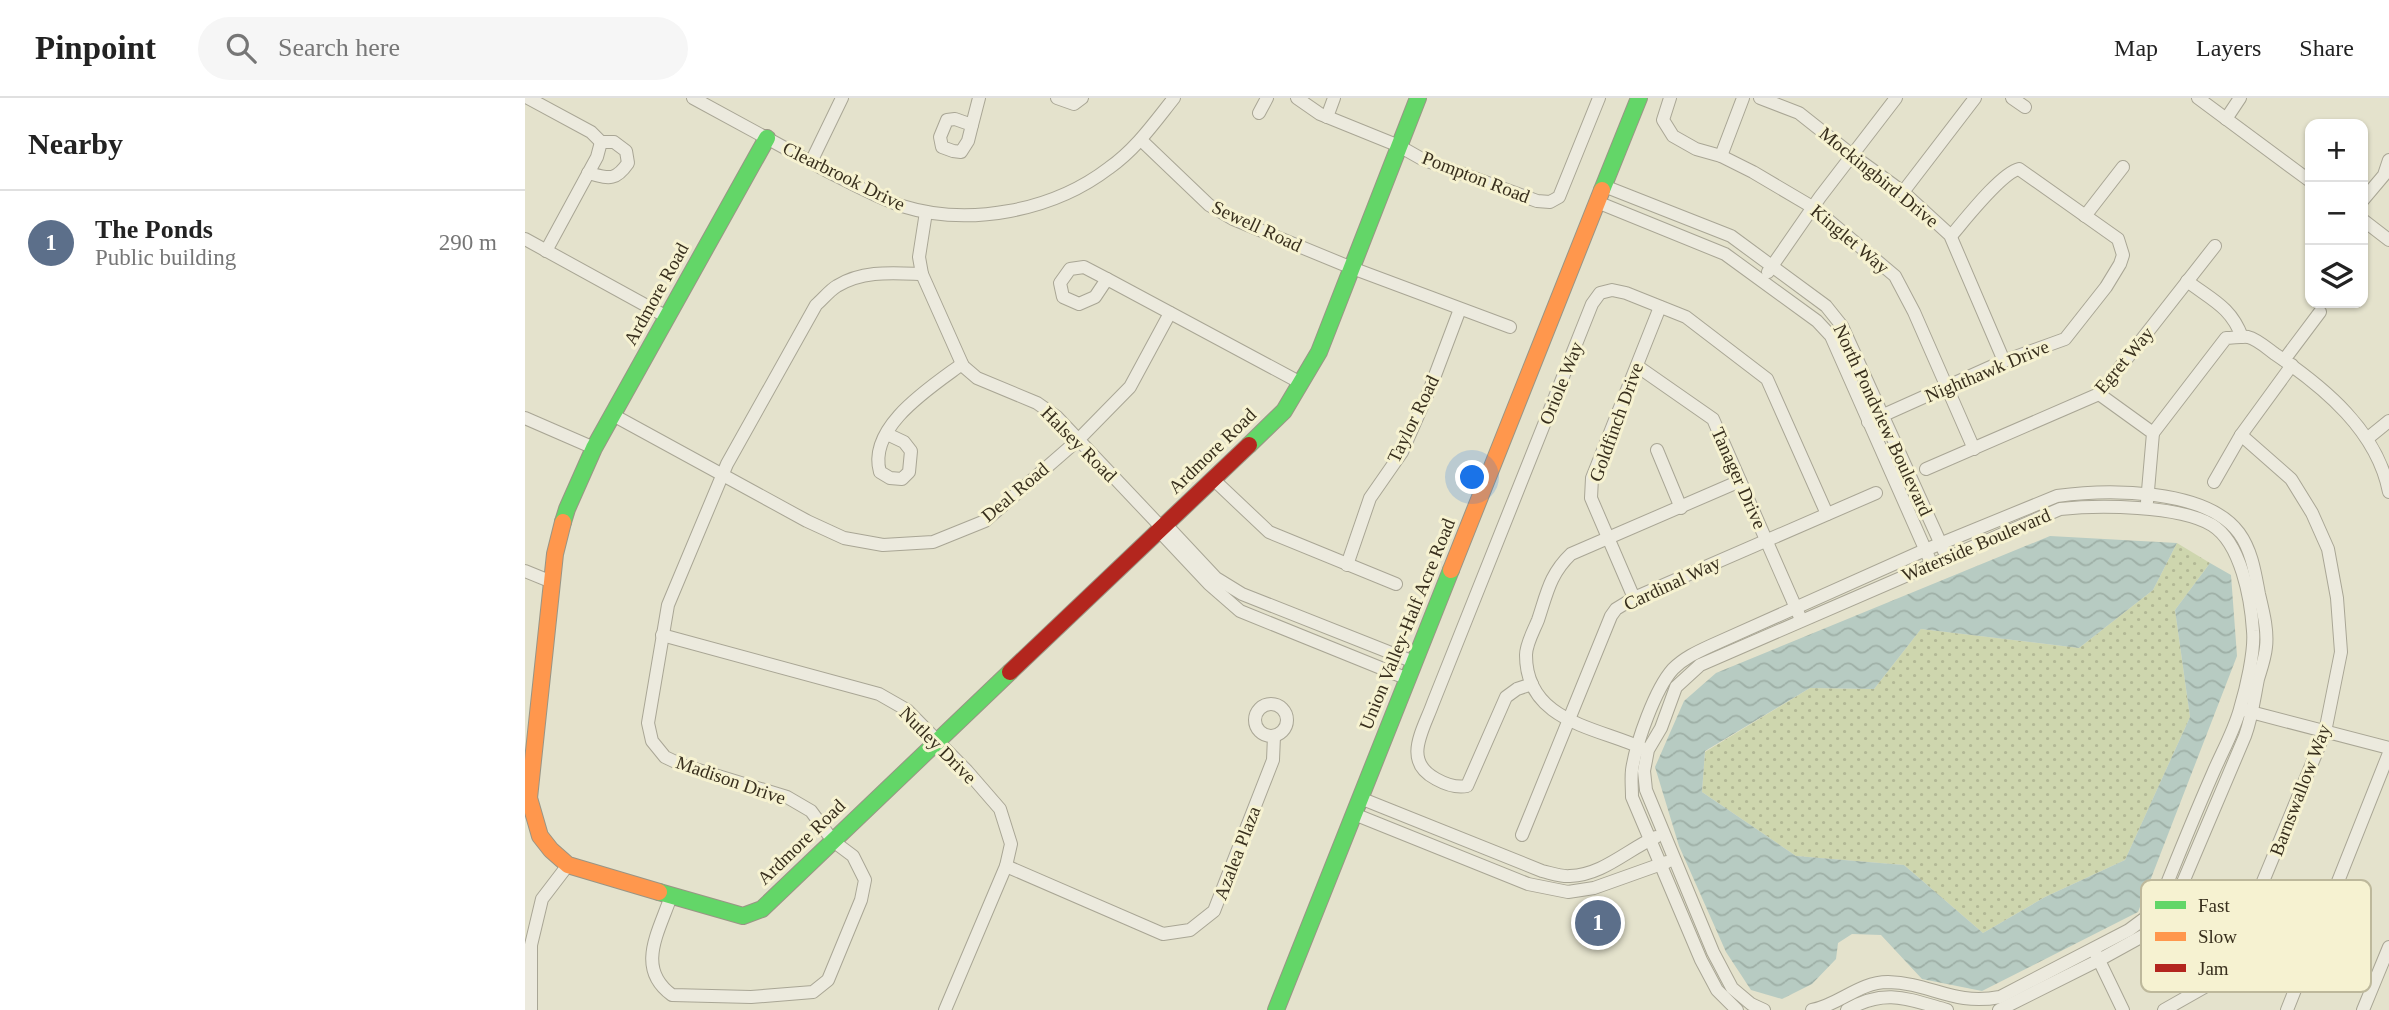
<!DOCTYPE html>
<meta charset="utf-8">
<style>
body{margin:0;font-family:"Times New Roman",serif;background:#f6f6f6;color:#222}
.controls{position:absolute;right:21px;top:21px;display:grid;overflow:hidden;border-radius:14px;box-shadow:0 2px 5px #0004}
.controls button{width:63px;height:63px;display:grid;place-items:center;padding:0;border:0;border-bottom:2px solid #e0e0e0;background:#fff;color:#222;font:35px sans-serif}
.you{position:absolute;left:948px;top:380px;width:24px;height:24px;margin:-18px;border:5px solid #fff;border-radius:50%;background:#1a73e8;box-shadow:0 0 0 10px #1a73e833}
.badge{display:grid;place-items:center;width:46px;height:46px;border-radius:50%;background:#111827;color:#fff;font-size:23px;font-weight:700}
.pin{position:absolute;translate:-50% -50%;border:4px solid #fff;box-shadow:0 2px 7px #0006}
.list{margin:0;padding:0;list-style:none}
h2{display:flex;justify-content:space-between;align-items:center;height:91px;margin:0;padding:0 28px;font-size:30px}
h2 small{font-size:23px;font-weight:400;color:#767676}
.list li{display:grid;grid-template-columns:46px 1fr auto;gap:21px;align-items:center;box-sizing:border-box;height:105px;padding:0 28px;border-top:2px solid #e0e0e0}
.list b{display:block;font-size:26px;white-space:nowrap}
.list p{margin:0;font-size:23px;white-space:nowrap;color:#767676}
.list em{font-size:23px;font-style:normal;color:#767676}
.icon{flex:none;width:38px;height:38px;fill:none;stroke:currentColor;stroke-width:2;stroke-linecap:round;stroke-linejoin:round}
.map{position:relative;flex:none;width:1864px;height:912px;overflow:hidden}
header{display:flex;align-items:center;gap:42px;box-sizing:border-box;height:98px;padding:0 35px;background:#fff;border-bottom:2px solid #e0e0e0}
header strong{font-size:33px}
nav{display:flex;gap:38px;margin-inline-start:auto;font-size:24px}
.search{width:490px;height:63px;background:#f6f6f6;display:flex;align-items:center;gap:18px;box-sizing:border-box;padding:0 24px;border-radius:38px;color:#767676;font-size:26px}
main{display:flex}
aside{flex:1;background:#fff}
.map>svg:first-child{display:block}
.grass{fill:url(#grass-dots)}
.water{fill:url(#water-waves)}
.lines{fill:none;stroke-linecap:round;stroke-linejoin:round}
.street-casing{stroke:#a9a695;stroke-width:14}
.fast-casing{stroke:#999585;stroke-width:18}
.slow-casing{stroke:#999585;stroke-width:18}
.jam-casing{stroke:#999585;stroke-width:18}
.street{stroke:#eceade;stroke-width:12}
.fast{stroke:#63d668;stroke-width:16}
.slow{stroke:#ff974d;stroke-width:16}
.jam{stroke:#b3261e;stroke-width:16}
.labels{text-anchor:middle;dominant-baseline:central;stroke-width:6;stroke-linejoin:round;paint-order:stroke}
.street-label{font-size:19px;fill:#382f1d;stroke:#f6f2d1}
.key{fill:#f6f2d1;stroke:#bdb89b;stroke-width:2}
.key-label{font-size:19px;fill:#382f1d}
</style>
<header>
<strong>Pinpoint</strong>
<div class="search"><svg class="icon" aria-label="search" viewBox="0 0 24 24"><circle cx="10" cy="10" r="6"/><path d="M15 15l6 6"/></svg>Search here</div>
<nav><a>Map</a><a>Layers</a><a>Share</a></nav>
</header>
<main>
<aside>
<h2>Nearby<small></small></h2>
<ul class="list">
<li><span class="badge" style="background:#5c6f8a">1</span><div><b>The Ponds</b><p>Public building</p></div><em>290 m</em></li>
</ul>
</aside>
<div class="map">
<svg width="1864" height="912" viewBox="0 0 1864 912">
<defs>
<pattern id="grass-dots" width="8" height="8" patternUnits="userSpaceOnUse" patternTransform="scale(1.75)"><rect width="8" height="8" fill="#ced6ae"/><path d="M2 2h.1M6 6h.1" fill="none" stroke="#b2b895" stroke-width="1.8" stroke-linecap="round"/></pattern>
<pattern id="water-waves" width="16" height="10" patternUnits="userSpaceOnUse" patternTransform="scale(1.75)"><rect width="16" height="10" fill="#b7cbc2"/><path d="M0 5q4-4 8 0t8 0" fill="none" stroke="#9eafa6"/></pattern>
</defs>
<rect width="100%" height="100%" fill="#e4e2cc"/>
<!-- grass -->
<polygon class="grass" points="1652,445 1685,465 1650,512 1665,619 1600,762 1520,799 1458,835 1379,767 1271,758 1177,694 1180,654 1285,590 1349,591 1396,531 1554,550 1628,492"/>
<!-- water -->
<polygon class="water" points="1525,438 1652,445 1628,492 1554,550 1396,531 1349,591 1285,590 1180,653 1177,694 1271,758 1379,767 1458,835 1520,799 1600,762 1665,619 1650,512 1685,465 1706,477 1712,558 1613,814 1457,893 1397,881 1356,837 1327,836 1313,845 1311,861 1287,886 1257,901 1226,892 1201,854 1154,748 1130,669 1159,603 1191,575"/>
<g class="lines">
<defs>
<g id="street">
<polyline points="3,0 66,34 76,44"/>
<path d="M168,0C214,25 259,50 304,74C328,86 351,99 377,108C444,129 528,113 584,70C611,51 629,25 649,0"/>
<polyline points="532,0 549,6 557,0"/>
<polyline points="772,0 795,16 874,48 897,61 1012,103 1025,104 1034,99 1074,0"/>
<polyline points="1145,0 1138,22 1148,38 1171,51 1196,58 1228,74 1289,110 1370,178 1389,214 1449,351"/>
<polyline points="1235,0 1274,15 1327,57 1378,94 1425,137 1479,263"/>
<polyline points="1487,0 1500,9"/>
<polyline points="1673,0 1785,83"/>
<polyline points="734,15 742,0"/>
<polyline points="802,19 809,0"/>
<polygon points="430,21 447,27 443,43 436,54 428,53 417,49 415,39 422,22"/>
<polyline points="1701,21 1715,0"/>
<polyline points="447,27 454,0"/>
<polyline points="616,42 684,107 708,121 827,170 985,229"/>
<polyline points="1196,58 1218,0"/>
<polyline points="286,64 317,0"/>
<path d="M63,75C83,80 90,84 103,65L101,53L89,44H76"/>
<polyline points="1079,88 1206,138 1301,208 1317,228 1419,453"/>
<polyline points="1378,94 1450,0"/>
<polyline points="1838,102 1859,77 1864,62"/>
<polyline points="1072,104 1200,156 1292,223 1306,238 1404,460"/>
<polyline points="1560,118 1598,69"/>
<polyline points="1838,122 1864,142"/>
<polyline points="0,141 142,219"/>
<polyline points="21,153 72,59 76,44"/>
<polygon points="559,169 582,181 570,199 554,206 538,199 535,185 545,171"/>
<polyline points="1243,174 1295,99 1371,0"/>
<polyline points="397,176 394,159 401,114"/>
<polyline points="582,181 776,285"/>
<path d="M1662,183C1687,202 1706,209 1717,239"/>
<polyline points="1759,262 1795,214"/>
<polyline points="1112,268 1188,321 1274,517"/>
<polyline points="1574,296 1628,335 1622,404"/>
<polyline points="88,317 282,423 319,440 358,447 408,444 460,423 553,342 605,289 645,215"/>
<polyline points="0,320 69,350"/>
<path d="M1343,324L1479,263L1540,241L1581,189L1595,166L1598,157L1593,141L1494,71C1476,75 1439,123 1426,138"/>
<path d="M1628,335L1701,240C1708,240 1717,238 1723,239C1732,241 1743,251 1750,256C1800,290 1852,333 1864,394"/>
<path d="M362,336L379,344L386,353L384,374L377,381L365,380L355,374C342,329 406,289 437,266"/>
<polyline points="1843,340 1864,323"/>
<polyline points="1132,352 1156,410"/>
<polyline points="1401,371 1574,296 1690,148"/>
<polyline points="688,381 744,434 871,486"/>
<polyline points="1689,384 1716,337 1767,267"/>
<polyline points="637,430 647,433 691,480 717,496 889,564"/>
<polyline points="822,467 845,400 877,354 906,288 935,211"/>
<polyline points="0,473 27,484"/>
<polyline points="1109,500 1066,400 1067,380 1135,209"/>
<polyline points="137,537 354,596 382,612 442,673 475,711 486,746 481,768 420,912"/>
<path d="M1007,586L992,591L981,599L942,688C932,690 920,686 911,681C877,663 898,633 908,605L1067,206L1075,195L1087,192L1101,195L1161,219L1242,281L1302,416"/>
<circle cx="746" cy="622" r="16"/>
<polyline points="1722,613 1864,650"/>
<path d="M1117,650C1070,629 1001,623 1001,557C1001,546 1009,532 1013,522C1022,495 1025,476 1046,456L1215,383"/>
<path d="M835,700L1017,773C1026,775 1036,779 1045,778C1078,777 1103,751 1131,739"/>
<polyline points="829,716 1003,786 1043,794 1069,790 1142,764"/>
<polyline points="997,737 1086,518 1091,511 1109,500 1351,395"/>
<polyline points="481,768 638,836 665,832 689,813 748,662 749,638"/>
<path d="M146,798C134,834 110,870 147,897L226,899L288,894L303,882L336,802L340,782L328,758L308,743L286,713L262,699L157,667L140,659L127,643L123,625L143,507L202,366L291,207C298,201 305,192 312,188C338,172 368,175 397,176L438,268L452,280L512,305L532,319L637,430V436L684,486L715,513L883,581"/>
<polyline points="1571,856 1598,912"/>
<polyline points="6,912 6,847 17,801 43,767"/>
<path d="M1212,912L1192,892L1176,862L1107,699C1107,690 1106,680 1107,672C1111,645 1130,591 1148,571C1159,560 1172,554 1185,548L1400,452L1532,398C1582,391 1681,390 1714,435C1727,453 1730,475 1734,496C1738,513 1743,532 1741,549C1740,560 1736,571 1733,581C1729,601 1727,619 1720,638L1656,789L1639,819L1623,835L1574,862L1474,912"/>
<path d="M1239,912L1226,906L1207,890L1188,854L1121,692L1119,673L1123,652L1136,630L1151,589L1175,567L1535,411C1573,407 1654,407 1687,427C1716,445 1726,501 1728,533C1730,553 1721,591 1715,611C1709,633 1697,654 1688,675C1671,714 1655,753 1639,793L1627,815L1604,832L1475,899C1428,908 1406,885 1363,884C1334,884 1314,907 1287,912"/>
<path d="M1322,912C1360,890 1383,901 1422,912"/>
<polyline points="1639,912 1692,882 1705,863 1800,634 1816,554 1812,500 1803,451 1787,415 1766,381 1716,337"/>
<polyline points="1762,912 1864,655"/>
<polyline points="1838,912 1864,849"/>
</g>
<g id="fast">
<polyline points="1077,92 1114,0"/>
<polyline points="724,347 759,313 794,254 893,0"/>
<polyline points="38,424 42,411 69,350 242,40"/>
<polyline points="134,794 218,818 237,811 485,574"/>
<polyline points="751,912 926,472"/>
</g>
<g id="slow">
<polyline points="38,424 30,456 4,700 15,738 26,752 43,767 134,794"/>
<polyline points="926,472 1077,92"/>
</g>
<polyline id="jam" points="485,574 724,347"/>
</defs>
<!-- street casing -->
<use href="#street" class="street-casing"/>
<!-- fast casing -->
<use href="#fast" class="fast-casing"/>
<!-- slow casing -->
<use href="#slow" class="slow-casing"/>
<!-- jam casing -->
<use href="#jam" class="jam-casing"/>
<!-- street -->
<use href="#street" class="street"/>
<!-- fast -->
<use href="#fast" class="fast"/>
<!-- slow -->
<use href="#slow" class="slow"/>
<!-- jam -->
<use href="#jam" class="jam"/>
</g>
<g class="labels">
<!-- street labels -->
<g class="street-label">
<text transform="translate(319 78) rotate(26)">Clearbrook Drive</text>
<text transform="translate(951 79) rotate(21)">Pompton Road</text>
<text transform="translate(1354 79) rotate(39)">Mockingbird Drive</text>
<text transform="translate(732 128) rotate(25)">Sewell Road</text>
<text transform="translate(1325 141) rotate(40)">Kinglet Way</text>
<text transform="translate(131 196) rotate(-61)">Ardmore Road</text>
<text transform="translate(1599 262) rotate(-50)">Egret Way</text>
<text transform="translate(1462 273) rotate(-23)">Nighthawk Drive</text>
<text transform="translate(1036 285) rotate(-68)">Oriole Way</text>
<text transform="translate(888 321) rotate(-64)">Taylor Road</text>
<text transform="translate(1358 322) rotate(65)">North Pondview Boulevard</text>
<text transform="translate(1091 324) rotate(-70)">Goldfinch Drive</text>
<text transform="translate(554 346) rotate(45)">Halsey Road</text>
<text transform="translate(687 353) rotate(-44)">Ardmore Road</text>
<text transform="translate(1214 380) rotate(66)">Tanager Drive</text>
<text transform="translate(490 394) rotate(-40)">Deal Road</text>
<text transform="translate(1451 447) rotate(-23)">Waterside Boulevard</text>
<text transform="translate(1147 485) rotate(-25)">Cardinal Way</text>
<text transform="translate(882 526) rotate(-68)">Union Valley-Half Acre Road</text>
<text transform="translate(413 647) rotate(45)">Nutley Drive</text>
<text transform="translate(206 682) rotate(19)">Madison Drive</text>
<text transform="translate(1775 692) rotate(-69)">Barnswallow Way</text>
<text transform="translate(276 744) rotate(-44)">Ardmore Road</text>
<text transform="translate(712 755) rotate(-69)">Azalea Plaza</text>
</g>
</g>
<!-- legend -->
<rect x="1616" y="782" width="230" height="112" rx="10" class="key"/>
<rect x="1630" y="803" width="31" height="8" fill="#63d668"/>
<rect x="1630" y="834" width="31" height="9" fill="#ff974d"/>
<rect x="1630" y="866" width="31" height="8" fill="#b3261e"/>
<g class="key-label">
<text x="1673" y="814">Fast</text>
<text x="1673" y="845">Slow</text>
<text x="1673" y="877">Jam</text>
</g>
</svg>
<div class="controls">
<button>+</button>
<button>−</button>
<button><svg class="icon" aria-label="layers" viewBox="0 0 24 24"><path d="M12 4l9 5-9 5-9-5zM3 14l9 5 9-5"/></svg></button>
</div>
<div class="you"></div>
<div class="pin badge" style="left:1073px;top:825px;background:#5c6f8a">1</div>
</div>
</main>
